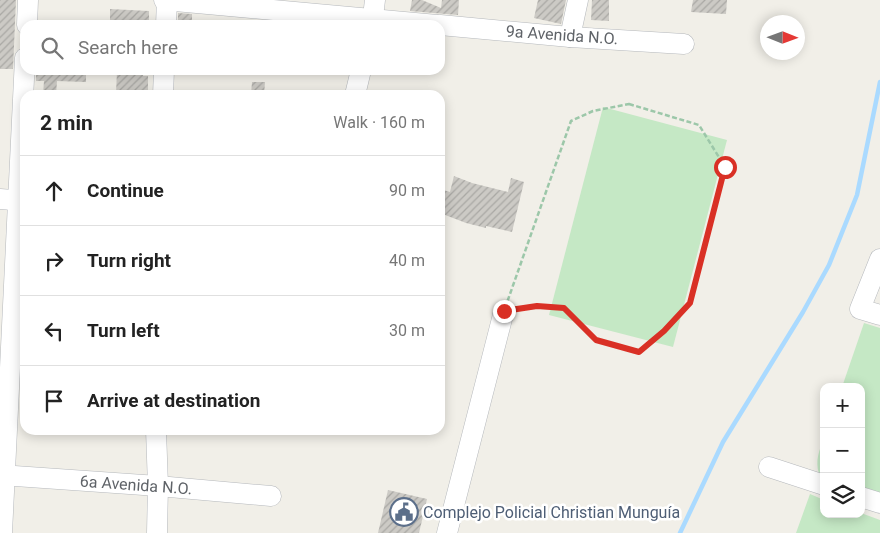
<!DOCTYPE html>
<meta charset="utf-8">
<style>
body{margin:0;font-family:Roboto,sans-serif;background:#f2f2f2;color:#222}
.controls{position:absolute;right:15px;bottom:15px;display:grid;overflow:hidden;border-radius:10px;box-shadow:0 2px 12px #0003}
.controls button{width:45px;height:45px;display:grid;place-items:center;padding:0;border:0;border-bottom:1px solid #e0e0e0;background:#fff;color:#222;font:25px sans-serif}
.compass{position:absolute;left:760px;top:15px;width:45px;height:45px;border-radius:50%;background:#fff;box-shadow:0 2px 12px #0003;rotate:91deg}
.stop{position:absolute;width:15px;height:15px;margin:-11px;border:4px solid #d93025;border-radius:50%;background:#fff}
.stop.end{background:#d93025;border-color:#fff;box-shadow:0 1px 5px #0008}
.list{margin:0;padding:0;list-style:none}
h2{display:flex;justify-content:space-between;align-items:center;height:65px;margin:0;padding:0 20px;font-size:21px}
h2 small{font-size:16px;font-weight:400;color:#767676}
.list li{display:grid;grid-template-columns:32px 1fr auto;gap:15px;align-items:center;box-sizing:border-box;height:70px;padding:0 20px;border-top:1px solid #e0e0e0}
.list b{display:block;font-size:19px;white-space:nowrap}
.list em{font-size:16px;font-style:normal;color:#767676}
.icon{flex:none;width:28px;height:28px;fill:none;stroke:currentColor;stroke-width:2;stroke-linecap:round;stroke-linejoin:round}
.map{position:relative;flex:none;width:880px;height:533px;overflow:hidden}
.search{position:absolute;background:#fff;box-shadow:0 2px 12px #0003;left:20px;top:20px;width:425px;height:55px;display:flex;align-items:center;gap:12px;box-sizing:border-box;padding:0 18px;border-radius:15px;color:#767676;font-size:19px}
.panel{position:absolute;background:#fff;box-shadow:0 2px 12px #0003;left:20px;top:90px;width:425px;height:345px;border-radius:15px}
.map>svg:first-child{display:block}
.green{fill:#c5e8c5}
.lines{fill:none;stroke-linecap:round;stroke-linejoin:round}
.stream{stroke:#aadaff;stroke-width:4.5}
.building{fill:url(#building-hatch)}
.minor-casing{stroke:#b5b8bc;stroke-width:21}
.path{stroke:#9cc7a9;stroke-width:2.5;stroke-dasharray:5 2.5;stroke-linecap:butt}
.minor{stroke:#fff;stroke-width:20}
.route{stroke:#d93025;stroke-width:6}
.labels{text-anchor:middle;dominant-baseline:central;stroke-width:5;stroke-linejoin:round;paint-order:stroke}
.street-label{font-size:16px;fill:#5f6368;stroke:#fff}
.service-label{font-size:16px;fill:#4e5e75;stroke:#fff;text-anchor:start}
</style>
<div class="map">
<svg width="880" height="533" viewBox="0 0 880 533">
<defs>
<pattern id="building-hatch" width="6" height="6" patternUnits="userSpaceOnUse" patternTransform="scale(1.25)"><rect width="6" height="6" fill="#cccac5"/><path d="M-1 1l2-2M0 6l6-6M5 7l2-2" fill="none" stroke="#a9a8a4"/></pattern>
</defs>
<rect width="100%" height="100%" fill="#f1efe8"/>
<!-- green -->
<g class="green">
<polygon points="603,107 727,140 673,347 549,315"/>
<polygon points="864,323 880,328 880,495 861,489 861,387 842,387"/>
<path d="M824,438V477L819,474C815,460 819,451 824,438Z"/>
<polygon points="810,494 824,500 824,514 861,513 880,520 880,533 796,533"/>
</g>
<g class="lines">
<!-- stream -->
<polyline class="stream" points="680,533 723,442 803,312 829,265 857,195 880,82"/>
</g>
<!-- building -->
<g class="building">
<polygon points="0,0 16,0 13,69 0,69"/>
<polygon points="412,0 422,0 441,8 442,0 459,0 458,15 410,11"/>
<polygon points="538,0 566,0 561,24 534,18"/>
<polygon points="592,0 609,0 609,21 591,20"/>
<polygon points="693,0 727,0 726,14 691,12"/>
<polygon points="110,9 149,11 149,25 110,25"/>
<polygon points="178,13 192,14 192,25 178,25"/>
<polygon points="36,70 86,70 86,82 57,81 56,95 43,95 44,81 36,81"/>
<polygon points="117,70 144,70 143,76 148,76 148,95 116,94"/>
<polygon points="252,82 265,82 264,95 251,95"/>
<polygon points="454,176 472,183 508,192 511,178 524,182 512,232 486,226 486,228 466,223 440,213 440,189 450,192"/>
<polygon points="388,490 427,499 419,533 378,533"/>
</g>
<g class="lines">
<defs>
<g id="minor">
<polyline points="164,0 437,25"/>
<polyline points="27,25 28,0"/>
<polyline points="166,25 167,0"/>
<polyline points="372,25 375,0"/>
<polyline points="440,25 570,37 684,44"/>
<polyline points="570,37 578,0"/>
<polyline points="163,95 164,70"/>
<polyline points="355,95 361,70"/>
<polyline points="0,199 25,201"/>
<polyline points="880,259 860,309 880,315"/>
<polyline points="156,430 158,486 157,533"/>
<polyline points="769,467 824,485"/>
<polyline points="0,475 158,486 271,496"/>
<polyline points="861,497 880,503"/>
<polyline points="2,533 25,58"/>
<polyline points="447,533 504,311"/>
</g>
</defs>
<!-- minor casing -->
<use href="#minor" class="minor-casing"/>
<!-- path -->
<polygon class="path" points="629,104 699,125 725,167 690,303 665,331 639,352 596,340 564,308 537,306 504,311 571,121 593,111"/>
<!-- minor -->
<use href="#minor" class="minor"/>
</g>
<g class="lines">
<!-- route -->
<polyline class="route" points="504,311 537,306 564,308 596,340 639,352 664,331 690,303 725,167"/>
</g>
<!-- icons -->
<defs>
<symbol id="civic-ring" viewBox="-11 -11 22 22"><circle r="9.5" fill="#fff" stroke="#5c6f8a" stroke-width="1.5"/><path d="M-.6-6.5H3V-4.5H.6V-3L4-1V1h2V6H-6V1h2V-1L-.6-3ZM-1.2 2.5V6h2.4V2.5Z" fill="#5c6f8a"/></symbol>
</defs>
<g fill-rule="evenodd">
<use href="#civic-ring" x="388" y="496" width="32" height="32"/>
</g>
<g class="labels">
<!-- street labels -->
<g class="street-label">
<text transform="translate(562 35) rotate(4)">9a Avenida N.O.</text>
<text transform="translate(136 485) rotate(4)">6a Avenida N.O.</text>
</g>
<!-- service labels -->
<g class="service-label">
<text x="423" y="512">Complejo Policial Christian Munguía</text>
</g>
</g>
</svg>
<div class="controls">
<button>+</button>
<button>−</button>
<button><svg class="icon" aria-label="layers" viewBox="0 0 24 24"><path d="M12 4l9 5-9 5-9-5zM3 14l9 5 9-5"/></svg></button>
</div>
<svg class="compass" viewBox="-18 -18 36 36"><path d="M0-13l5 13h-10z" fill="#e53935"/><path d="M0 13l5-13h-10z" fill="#767676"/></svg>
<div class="stop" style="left:725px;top:167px"></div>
<div class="stop end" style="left:504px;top:311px"></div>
<div class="search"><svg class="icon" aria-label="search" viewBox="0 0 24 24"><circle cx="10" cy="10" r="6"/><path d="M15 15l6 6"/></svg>Search here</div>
<section class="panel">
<h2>2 min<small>Walk · 160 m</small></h2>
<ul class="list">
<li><svg class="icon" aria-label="ahead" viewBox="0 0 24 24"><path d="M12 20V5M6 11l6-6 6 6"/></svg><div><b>Continue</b></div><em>90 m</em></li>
<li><svg class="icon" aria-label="right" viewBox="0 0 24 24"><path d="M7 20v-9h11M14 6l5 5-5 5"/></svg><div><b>Turn right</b></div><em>40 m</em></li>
<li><svg class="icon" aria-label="left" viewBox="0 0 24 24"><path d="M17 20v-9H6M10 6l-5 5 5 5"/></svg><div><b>Turn left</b></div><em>30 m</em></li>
<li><svg class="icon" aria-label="arrive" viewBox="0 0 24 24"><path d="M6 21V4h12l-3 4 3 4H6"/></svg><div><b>Arrive at destination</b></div></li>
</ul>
</section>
</div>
